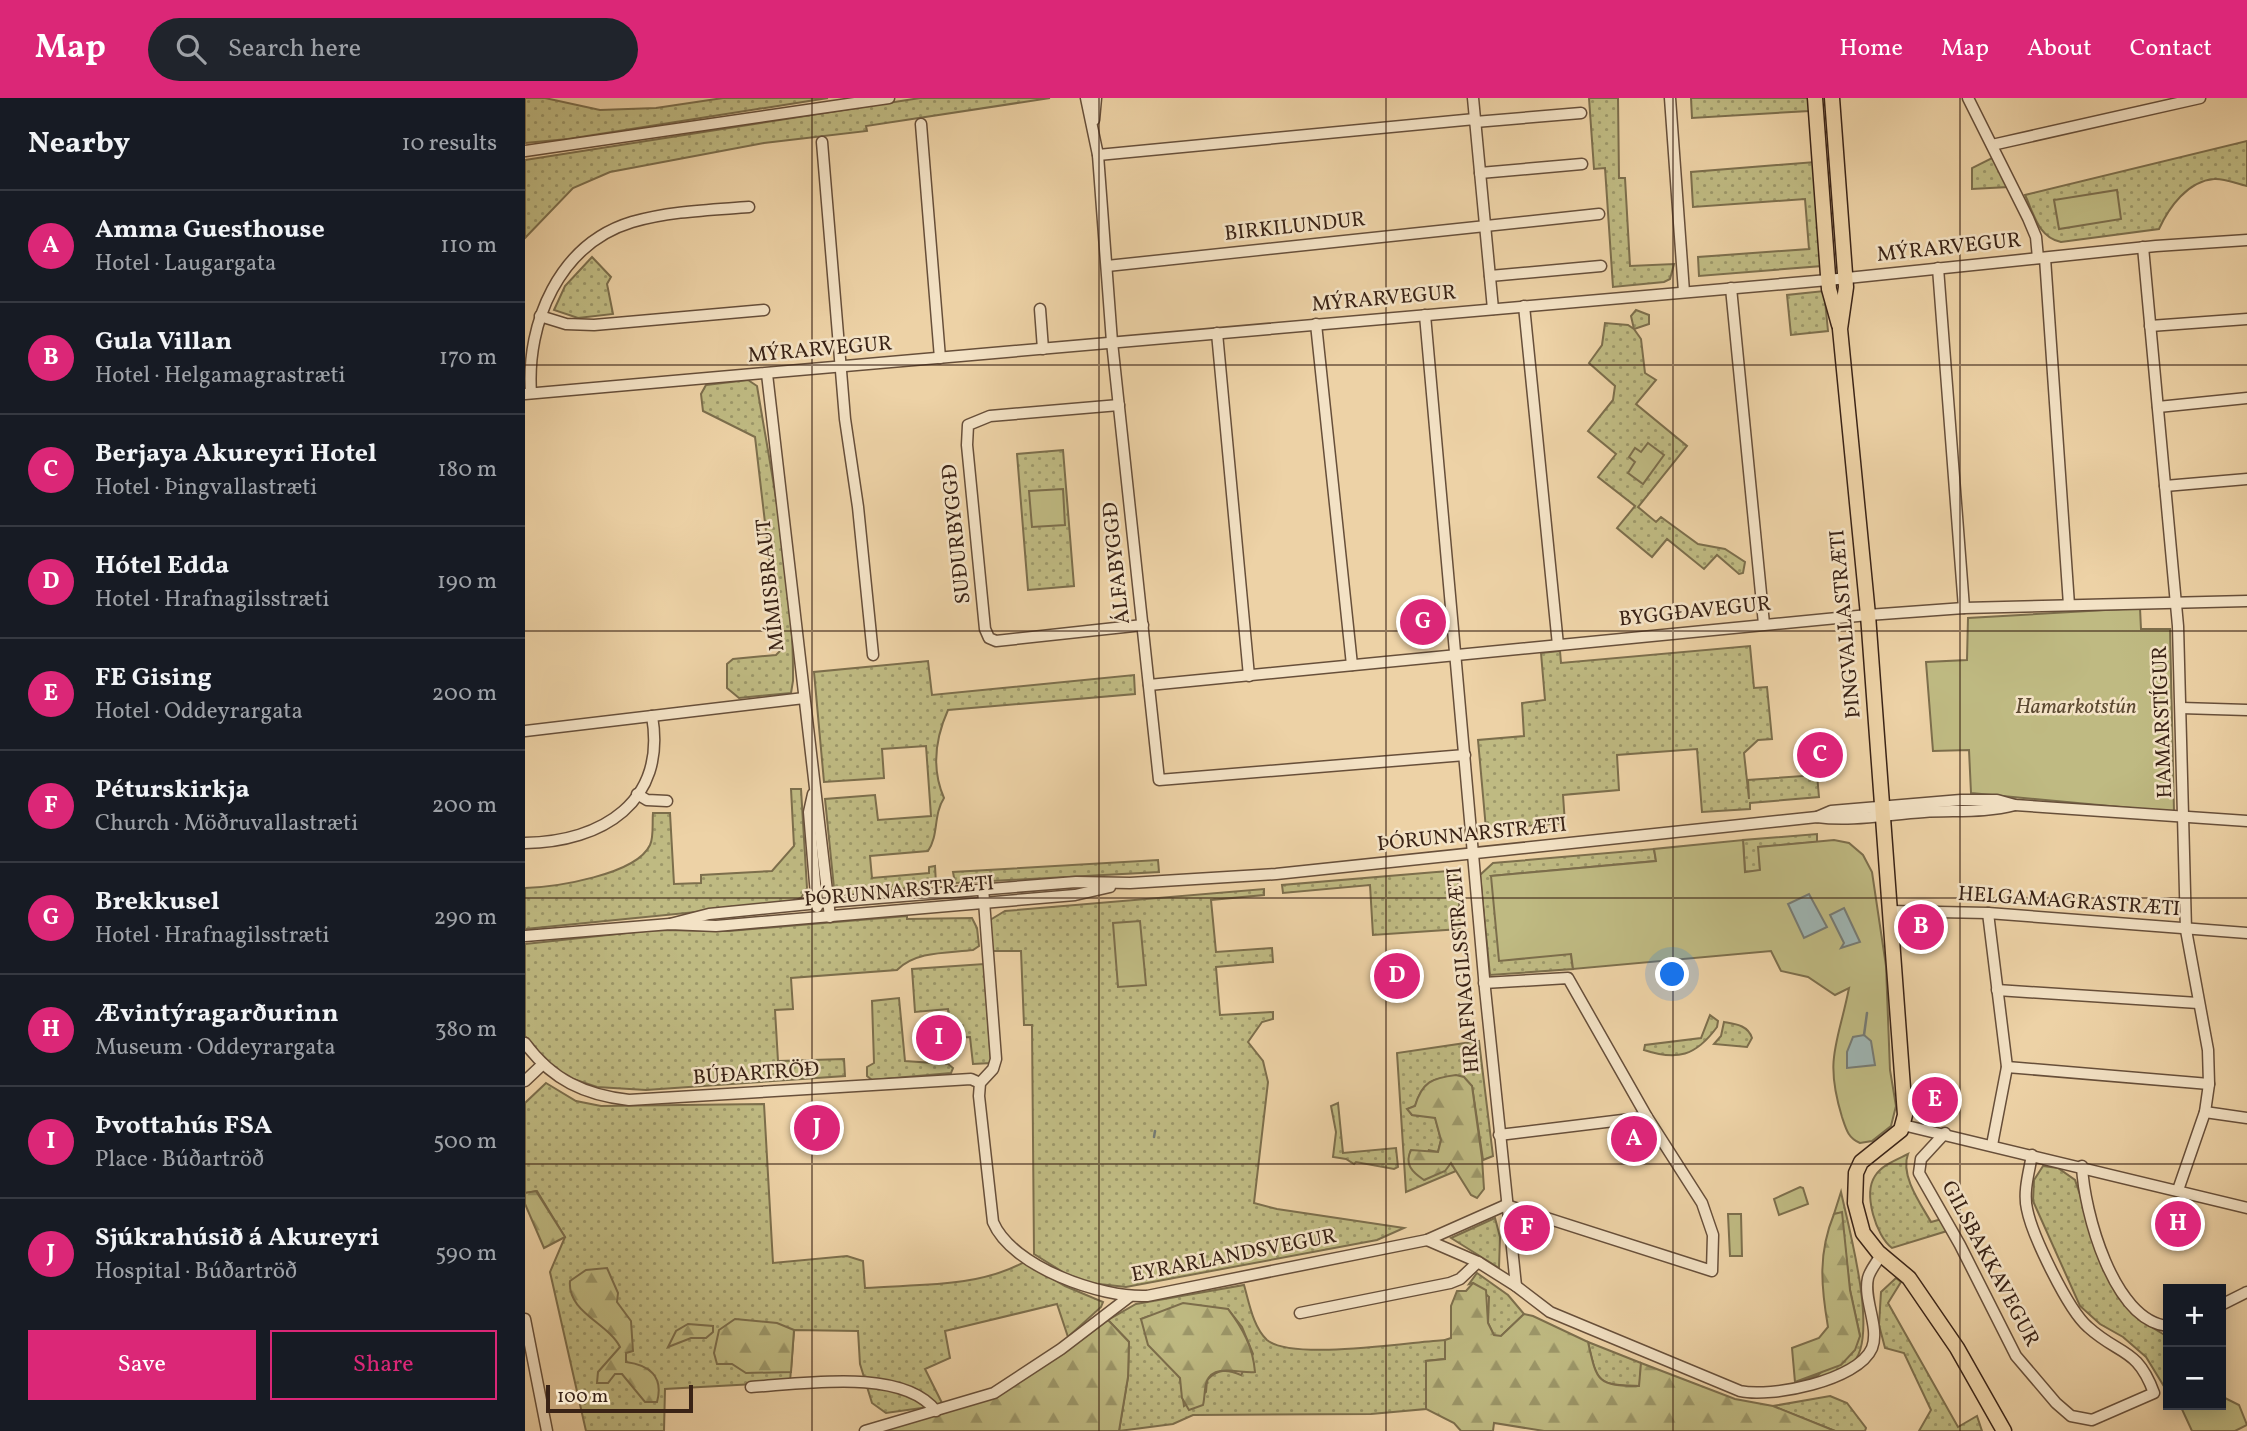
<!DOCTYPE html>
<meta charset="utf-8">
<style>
body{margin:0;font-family:Vollkorn,serif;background:#20242c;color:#f1f3f6}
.controls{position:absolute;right:21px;bottom:21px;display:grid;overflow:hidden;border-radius:0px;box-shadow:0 4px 18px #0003}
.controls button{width:63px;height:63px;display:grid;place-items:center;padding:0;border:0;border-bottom:2px solid #363941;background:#171b24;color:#f1f3f6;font:35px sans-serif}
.scale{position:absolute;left:21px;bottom:18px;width:147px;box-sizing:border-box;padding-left:7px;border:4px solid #3a2316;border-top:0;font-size:19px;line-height:24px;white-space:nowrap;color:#3a2316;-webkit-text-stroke:5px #f3e2c5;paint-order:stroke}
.you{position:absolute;left:1148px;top:877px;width:24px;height:24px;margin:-18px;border:5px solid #fff;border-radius:50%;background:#1a73e8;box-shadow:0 0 0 10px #1a73e833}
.badge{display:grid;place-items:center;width:46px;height:46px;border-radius:50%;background:#db2777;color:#fff;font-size:23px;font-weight:700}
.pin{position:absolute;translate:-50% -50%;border:4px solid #fff;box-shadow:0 2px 7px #0006}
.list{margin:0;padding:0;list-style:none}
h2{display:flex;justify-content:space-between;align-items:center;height:91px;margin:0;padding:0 28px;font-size:30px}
h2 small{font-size:23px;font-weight:400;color:#9ea1a6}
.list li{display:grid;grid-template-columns:46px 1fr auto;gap:21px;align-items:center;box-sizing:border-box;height:112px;padding:0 28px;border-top:2px solid #363941}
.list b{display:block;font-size:26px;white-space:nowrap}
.list p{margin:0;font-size:23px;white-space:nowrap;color:#9ea1a6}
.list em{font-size:23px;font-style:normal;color:#9ea1a6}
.actions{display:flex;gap:14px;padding:21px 28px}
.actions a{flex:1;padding:16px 0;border:2px solid #db2777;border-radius:0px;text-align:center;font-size:24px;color:#db2777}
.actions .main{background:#db2777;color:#fff}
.icon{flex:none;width:38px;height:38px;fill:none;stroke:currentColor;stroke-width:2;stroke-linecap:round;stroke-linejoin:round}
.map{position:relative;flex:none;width:1722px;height:1333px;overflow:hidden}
header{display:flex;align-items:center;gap:42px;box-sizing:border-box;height:98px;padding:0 35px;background:#db2777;color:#fff}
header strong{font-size:33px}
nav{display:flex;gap:38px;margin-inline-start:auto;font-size:24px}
.search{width:490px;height:63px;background:#20242c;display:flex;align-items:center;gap:18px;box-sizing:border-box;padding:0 24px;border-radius:38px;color:#9ea1a6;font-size:26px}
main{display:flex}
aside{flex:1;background:#171b24}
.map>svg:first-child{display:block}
.grass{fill:url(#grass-dots);stroke:#7c6e4c;stroke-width:2;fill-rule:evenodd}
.forest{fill:url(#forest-firs);stroke:#7c6e4c;stroke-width:2}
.park{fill:#bfba82;stroke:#7c6e4c;stroke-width:2}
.water{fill:#9eb5b3;stroke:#767b74;stroke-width:2}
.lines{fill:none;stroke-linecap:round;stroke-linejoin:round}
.stream{stroke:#767b74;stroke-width:2.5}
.minor-casing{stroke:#674f3a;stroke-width:13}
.major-casing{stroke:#3a2316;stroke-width:17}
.minor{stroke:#f3e2c5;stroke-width:10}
.major{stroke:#edd2a6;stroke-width:14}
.grid{fill:none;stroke:#3a2316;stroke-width:2;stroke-opacity:0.55}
.labels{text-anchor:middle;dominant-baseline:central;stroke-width:5;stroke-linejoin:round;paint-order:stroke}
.street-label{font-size:21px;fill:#3a2316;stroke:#f3e2c5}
.park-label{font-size:21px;font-style:italic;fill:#5b4931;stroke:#f3e2c5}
</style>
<header>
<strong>Map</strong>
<div class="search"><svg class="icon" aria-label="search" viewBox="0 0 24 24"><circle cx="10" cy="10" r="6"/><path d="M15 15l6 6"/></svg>Search here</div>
<nav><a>Home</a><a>Map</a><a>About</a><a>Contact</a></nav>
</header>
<main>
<aside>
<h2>Nearby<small>10 results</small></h2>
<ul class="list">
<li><span class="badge">A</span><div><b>Amma Guesthouse</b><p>Hotel · Laugargata</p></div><em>110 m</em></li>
<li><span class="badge">B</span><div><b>Gula Villan</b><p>Hotel · Helgamagrastræti</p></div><em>170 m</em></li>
<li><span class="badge">C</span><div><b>Berjaya Akureyri Hotel</b><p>Hotel · Þingvallastræti</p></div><em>180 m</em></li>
<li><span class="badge">D</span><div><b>Hótel Edda</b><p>Hotel · Hrafnagilsstræti</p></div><em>190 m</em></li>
<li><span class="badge">E</span><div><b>FE Gising</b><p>Hotel · Oddeyrargata</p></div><em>200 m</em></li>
<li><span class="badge">F</span><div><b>Péturskirkja</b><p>Church · Möðruvallastræti</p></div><em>200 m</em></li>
<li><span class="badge">G</span><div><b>Brekkusel</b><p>Hotel · Hrafnagilsstræti</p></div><em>290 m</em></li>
<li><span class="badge">H</span><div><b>Ævintýragarðurinn</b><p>Museum · Oddeyrargata</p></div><em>380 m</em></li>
<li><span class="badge">I</span><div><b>Þvottahús FSA</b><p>Place · Búðartröð</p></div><em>500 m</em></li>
<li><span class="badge">J</span><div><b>Sjúkrahúsið á Akureyri</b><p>Hospital · Búðartröð</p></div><em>590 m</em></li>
</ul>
<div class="actions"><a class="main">Save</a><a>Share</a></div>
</aside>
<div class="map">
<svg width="1722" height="1333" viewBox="0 0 1722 1333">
<defs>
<pattern id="grass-dots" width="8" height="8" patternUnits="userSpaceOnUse" patternTransform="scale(1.75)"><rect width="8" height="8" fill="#bfba82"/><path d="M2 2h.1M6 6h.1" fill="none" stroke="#9c9769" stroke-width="1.8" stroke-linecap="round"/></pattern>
<pattern id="forest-firs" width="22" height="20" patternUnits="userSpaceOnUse" patternTransform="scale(1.75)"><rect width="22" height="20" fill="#bfba82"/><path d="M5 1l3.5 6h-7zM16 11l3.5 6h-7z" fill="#9c9769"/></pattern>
</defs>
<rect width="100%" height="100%" fill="#edd2a6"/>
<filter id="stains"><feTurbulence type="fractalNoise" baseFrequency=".00286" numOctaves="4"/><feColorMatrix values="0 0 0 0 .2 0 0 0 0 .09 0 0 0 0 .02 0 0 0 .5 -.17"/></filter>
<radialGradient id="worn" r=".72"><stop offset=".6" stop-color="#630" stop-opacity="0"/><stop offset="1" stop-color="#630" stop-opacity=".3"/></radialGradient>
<!-- grass -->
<g class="grass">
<polygon points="0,0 20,0 75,12 131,10 198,0 303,0 43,41 0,45"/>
<polygon points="395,0 525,0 341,28 342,33 239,45 85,74 48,90 0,140 0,62"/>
<polygon points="1064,0 1093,0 1094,80 1100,80 1105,168 1149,166 1145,181 1139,184 1088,189 1080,70 1069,71"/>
<polygon points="1166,0 1284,0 1284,13 1167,20"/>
<path d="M1722,43V88C1712,86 1699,80 1689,81C1663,83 1644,109 1634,131L1536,144C1513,139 1509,116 1500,97Z"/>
<polygon points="1469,59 1483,89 1447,91 1447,70"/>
<polygon points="1290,64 1297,168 1174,178 1173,159 1284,151 1280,101 1168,109 1166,74"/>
<polygon points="67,159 86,179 82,186 88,216 53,220 29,212 40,188"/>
<polygon points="1299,193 1303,233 1266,237 1262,197"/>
<polygon points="1111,212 1124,217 1124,226 1109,231 1116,241 1120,275 1131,282 1111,306 1162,348 1113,409 1131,424 1136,419 1173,446 1200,451 1220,464 1218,475 1214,476 1192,457 1179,471 1142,441 1127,459 1092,430 1110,408 1073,379 1091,356 1063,333 1088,302 1090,288 1064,265 1077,247 1080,225 1103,227 1109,231 1106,218"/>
<path d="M223,282L232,288C248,385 269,484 268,583L266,595L214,600L202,590V566L208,561L251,557L255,553L230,339L178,313L176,296L181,287Z"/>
<polygon points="538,352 549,488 503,492 492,356"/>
<polygon points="1225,548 1229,590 1242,589 1247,641 1233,642 1219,655 1224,701 1223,682 1292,677 1294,699 1225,705 1225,711 1177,714 1172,651 1092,657 1094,692 1038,697 1040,725 961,731 953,642 999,638 997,605 1020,602 1016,555 1035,553 1036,565"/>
<path d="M403,563L407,597L609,577L610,596L423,612C410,641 406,670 419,700C408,717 414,737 403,753L345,758L347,780L404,775V769L410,768L411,786L314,799L309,790L300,701L350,697L353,722L406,718L401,648L357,651L359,680L299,684L289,574Z"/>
<path d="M266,691H276L282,790L276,800L262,805L0,831V790C30,789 111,777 125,747C129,739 127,725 128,715H145L149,786L176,785V777L247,773L269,748Z"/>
<polygon points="1292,736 1292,744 1234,749 1235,773 1220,774 1218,742"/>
<polygon points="1129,751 1131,763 966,778 1046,856 1048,871 965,877 955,777 968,765"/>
<polygon points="633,762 634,774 430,785 428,774"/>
<polygon points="923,773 933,779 935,831 848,837 845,787 758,795 757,787"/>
<polygon points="739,791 739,797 686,802 691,854 747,850 748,864 691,869 695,917 748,914 748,921 737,924 723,944 738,963 743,984 729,1105 752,1111 879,1130 852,1142 601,1189 565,1185 541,1176 509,1156 507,927 499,927 496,853 466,853 465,822 480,813"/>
<path d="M382,818V821L447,820L452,830L454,848L448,852C422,855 391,853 372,872L266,880L268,911L250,912L253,963L319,961L320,978L121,992L72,989L42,979L19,962L0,938V846L129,832L204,833Z"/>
<polygon points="459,866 466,965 448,966 445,939 425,940 423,911 390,914 387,871"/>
<polygon points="374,900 380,963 423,966 428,970 426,975 347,982 342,978 342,969 349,965 347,903"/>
<path d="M1185,917L1193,923L1192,929C1171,958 1152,963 1119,952L1120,947L1176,940Z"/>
<path d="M1199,924C1210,926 1223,927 1227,940L1222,949L1189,946L1196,938Z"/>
<path d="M954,943L968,1058L958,1062L947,988C919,977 901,974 890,1008L883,1011L887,1017L910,1019L916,1042L913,1054L903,1052L922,1066L926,1065L931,1073L881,1094L872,955Z"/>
<path d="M21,985L51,1003L76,1008L239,1006L248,1165L322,1158L338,1163L340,1190C393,1186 452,1190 499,1164L540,1188L578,1204L576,1209L543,1239L532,1206L420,1233L425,1260L400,1271L418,1307L361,1315L347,1305L335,1266L333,1233L269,1232L265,1284L140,1291L139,1333H61L25,1174L40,1139L12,1093L0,1095V1005Z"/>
<polygon points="813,1005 818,1055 871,1050 873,1069 869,1071 831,1064 829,1066 821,1061 808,1059 811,1034 806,1008"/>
<path d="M1383,1056C1375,1077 1395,1105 1406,1124L1417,1121L1422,1133L1367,1150C1351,1138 1338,1096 1350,1078C1357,1067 1371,1062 1383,1056Z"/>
<polygon points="1518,1068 1533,1070 1550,1082 1580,1170 1597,1203 1623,1227 1643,1239 1643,1295 1621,1259 1598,1239 1575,1226 1555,1208 1508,1103 1509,1082"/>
<path d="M1316,1094C1323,1127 1356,1245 1326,1266C1310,1277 1289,1281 1270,1284L1293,1277L1335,1238L1325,1192L1316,1115L1309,1116Z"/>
<polygon points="970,1120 975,1139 974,1170 926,1140"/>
<polygon points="952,1175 983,1197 999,1216 976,1238 969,1238 963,1225 964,1199 948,1185 944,1186"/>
<polygon points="1371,1180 1376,1184 1363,1205 1433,1329 1452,1318 1457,1333 1394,1333 1406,1312 1379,1255 1360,1250 1354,1227 1356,1194"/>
<path d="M719,1187C724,1204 728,1229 742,1242C767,1263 885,1244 920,1242V1261L901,1263V1311L846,1316L668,1317L648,1326L594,1333L603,1279L604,1244L583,1222L611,1206ZM703,1211L717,1229L728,1256L716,1277C702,1271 693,1271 682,1282L681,1294L659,1308L655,1280L616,1221L624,1218Z"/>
<path d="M1063,1244L1116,1265L1115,1288C1072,1287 1072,1285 1063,1244Z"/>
<polygon points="1305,1298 1322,1305 1341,1330 1340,1333 1310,1333 1248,1308"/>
</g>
<!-- forest -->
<g class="forest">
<path d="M931,977L939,979L947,988L957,1060L959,1091L952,1100L946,1097L926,1065L920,1073L899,1082C887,1074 879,1066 886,1052L913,1054L916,1042L910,1020L887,1017L882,1011L890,1008C897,984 907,980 931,977Z"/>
<polygon points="11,1093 40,1139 19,1150 0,1106 0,1095"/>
<path d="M1317,1114L1325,1192L1335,1238L1330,1252L1316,1267L1270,1284L1267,1250L1294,1240L1303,1229C1296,1188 1293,1155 1309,1116Z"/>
<path d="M82,1170L93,1195L92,1204L106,1223L108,1253L101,1255V1264C124,1267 139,1278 132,1304H120L97,1276H90L83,1285H72L73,1274L95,1249C83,1225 42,1214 45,1183L61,1172Z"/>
<path d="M948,1185L961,1192L963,1225L969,1237L976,1238L999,1216L1008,1218L1063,1244C1072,1284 1072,1288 1114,1288L1116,1265L1210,1301L1248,1308L1310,1333H1019L969,1325L968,1333H936L929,1325L901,1311V1263L920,1261V1242L926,1240V1208L932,1193H941Z"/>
<path d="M658,1205L703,1211C718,1231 728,1249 730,1274C716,1276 689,1265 682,1283C679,1290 680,1300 678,1307L664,1312L657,1300L655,1280L623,1247L616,1221Z"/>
<polygon points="210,1221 252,1225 269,1232 266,1274 221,1275 207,1266 192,1266 189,1255 194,1232"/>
<polygon points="583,1222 604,1244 603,1279 594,1333 355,1333 422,1314 544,1251"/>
<polygon points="163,1226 188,1228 188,1234 181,1240 166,1240 143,1249 151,1233"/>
</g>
<!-- park -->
<g class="park">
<polygon points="1592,92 1596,121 1534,131 1529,102"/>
<polygon points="1123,345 1139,357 1118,386 1103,375 1110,364 1104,359 1110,350 1116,354"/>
<polygon points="538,391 540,427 507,429 504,393"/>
<polygon points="1615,510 1616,531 1645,531 1649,714 1446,695 1444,652 1408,653 1401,564 1442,562 1443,520"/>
<path d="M1218,742L1220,774L1235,772L1233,749L1309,742L1324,745L1338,757L1347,774L1361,868L1365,972L1371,1008L1366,1028L1347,1043L1335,1045C1323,1040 1321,1031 1317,1019C1299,960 1313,946 1324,890L1310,897L1283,879L1256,873L1246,853L1048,871L1046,856L974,863L966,778L1131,763L1129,751Z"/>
<polygon points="615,823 621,887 593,889 588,825"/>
<polygon points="1275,1089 1278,1090 1283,1106 1254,1117 1249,1101"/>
<polygon points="1203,1116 1216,1116 1217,1158 1205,1158"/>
<polygon points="1696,1298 1714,1307 1722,1327 1710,1333 1667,1333 1655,1307 1696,1307"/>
</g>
<!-- water -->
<g class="water">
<polygon points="1284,796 1302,829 1279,840 1263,806"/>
<polygon points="1319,810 1335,844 1316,850 1319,845 1305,817"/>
<polygon points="1339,937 1346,943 1350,967 1322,970 1322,954 1328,939"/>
</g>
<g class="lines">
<!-- stream -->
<g class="stream">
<polyline points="1339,937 1342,915"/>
<polyline points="629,1039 630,1033"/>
</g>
<defs>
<g id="minor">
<polyline points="561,0 573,57 587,244 634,682 940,657"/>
<polyline points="948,0 968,211"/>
<polyline points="1145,0 1159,194"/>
<polyline points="1443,0 1503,120 1511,139 1513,160"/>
<polyline points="569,22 571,0"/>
<polyline points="950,24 1056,15"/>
<polyline points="396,26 415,260"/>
<polyline points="297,44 320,321 333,409 348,557"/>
<polyline points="1467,47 1675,0"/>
<polyline points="0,53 364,0"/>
<polyline points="573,57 950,21"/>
<polyline points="955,75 1057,66"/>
<polyline points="1618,149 1653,528 1661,832 1683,952 1684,986 1680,1014 1653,1092"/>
<polyline points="1520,160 1544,507"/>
<polyline points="582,168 1074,116"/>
<polyline points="1413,170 1439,510"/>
<polyline points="965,178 1076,168"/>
<polyline points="1206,190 1239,526"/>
<polyline points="999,208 1033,547"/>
<polyline points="515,211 518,251"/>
<polyline points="900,217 960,891 991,1188"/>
<polyline points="15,218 41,226 69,227 239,212"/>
<polyline points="791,226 827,567"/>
<polyline points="1625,228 1722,221"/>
<polyline points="692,235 724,578"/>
<polyline points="242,276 305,819"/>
<path d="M6,295C1,225 34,146 107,124C145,113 185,112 224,109"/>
<polyline points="0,296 1303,182 1631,148 1722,142"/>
<polyline points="594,307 465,318 443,327 442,347 460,531 464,540 471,543 618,527"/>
<polyline points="1633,309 1722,300"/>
<polyline points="1640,388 1722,381"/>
<polyline points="624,587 1343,517 1439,510 1722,503"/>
<polyline points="1656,610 1722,612"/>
<polyline points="0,633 279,600"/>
<polyline points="112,696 122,702 142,703"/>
<polyline points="288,696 284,714 292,809"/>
<polyline points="1292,719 1306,713 1436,702 1472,702 1490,707 1722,723"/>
<path d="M0,745C77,744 142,704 127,618"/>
<path d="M458,790L471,961L468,971L455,985L454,998L468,1124C487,1169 576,1200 622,1198L902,1142L981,1107L1187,1173L1188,1137L1177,1105L1122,1019L1043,880L959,885"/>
<polyline points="1364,813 1463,815 1722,835"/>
<polyline points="1463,815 1482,969 1467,1047"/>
<path d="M145,826L184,816L304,804L551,784L605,785L751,776L1292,719C1327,724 1364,716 1399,714C1430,712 1460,715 1490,707"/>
<polyline points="0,838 145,826 191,828 550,797 585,789"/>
<polyline points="1472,892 1673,905"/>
<path d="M0,945C27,982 60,997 104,1002L446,981L455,985"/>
<polyline points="1482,969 1684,986"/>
<polyline points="0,983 18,966"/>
<polyline points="1680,1014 1722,1020"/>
<polyline points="1378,1027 1722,1110"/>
<path d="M1420,1035L1396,1061L1394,1075L1435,1147L1491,1258L1531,1305L1546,1318L1567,1322L1629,1295C1612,1249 1595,1258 1563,1229C1543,1212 1507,1137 1502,1111C1498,1094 1504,1074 1507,1057"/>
<polyline points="974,1037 1122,1019"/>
<path d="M1557,1068C1559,1113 1588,1223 1643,1228"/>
<path d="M902,1142L953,1164L991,1188L1025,1214L1215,1293C1245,1300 1333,1283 1347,1250C1355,1229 1338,1202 1343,1180C1345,1172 1352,1164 1356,1157"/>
<polyline points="1696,1207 1722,1194"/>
<polyline points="775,1215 925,1185 935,1181 953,1164"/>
<polyline points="0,1221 22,1333"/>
<path d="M226,1289C275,1286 378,1269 411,1313"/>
<polyline points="340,1333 469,1295 536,1251 604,1199"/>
</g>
<g id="major">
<polyline points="1290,0 1304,191 1314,227"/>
<polyline points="1307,0 1321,189 1315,231 1343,517 1380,1017 1376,1032 1336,1064 1331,1075 1330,1105 1338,1135 1353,1154 1384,1180 1432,1250 1479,1333"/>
</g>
</defs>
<!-- minor casing -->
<use href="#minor" class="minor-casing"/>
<!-- major casing -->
<use href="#major" class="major-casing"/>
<!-- minor -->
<use href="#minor" class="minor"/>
<!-- major -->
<use href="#major" class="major"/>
</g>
<!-- grid -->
<path class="grid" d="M287,0V1333M574,0V1333M861,0V1333M1148,0V1333M1435,0V1333M0,267H1722M0,533H1722M0,800H1722M0,1066H1722"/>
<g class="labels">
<!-- street labels -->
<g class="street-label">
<text transform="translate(770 129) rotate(-6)">BIRKILUNDUR</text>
<text transform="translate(1424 150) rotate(-6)">MÝRARVEGUR</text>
<text transform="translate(859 201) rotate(-5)">MÝRARVEGUR</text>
<text transform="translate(295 252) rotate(-5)">MÝRARVEGUR</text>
<text transform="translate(432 436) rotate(-96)">SUÐURBYGGÐ</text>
<text transform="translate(592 465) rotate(-96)">ÁLFABYGGÐ</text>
<text transform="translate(246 487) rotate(-96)">MÍMISBRAUT</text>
<text transform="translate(1170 514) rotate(-6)">BYGGÐAVEGUR</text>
<text transform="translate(1321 526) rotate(-95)">ÞINGVALLASTRÆTI</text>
<text transform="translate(1638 624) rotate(-92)">HAMARSTÍGUR</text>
<text transform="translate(947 737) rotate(-6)">ÞÓRUNNARSTRÆTI</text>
<text transform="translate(374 794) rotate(-5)">ÞÓRUNNARSTRÆTI</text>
<text transform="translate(1544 804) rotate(4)">HELGAMAGRASTRÆTI</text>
<text transform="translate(939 872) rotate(-95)">HRAFNAGILSSTRÆTI</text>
<text transform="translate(231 976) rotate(-4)">BÚÐARTRÖÐ</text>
<text transform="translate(709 1158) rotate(-11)">EYRARLANDSVEGUR</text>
<text transform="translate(1465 1166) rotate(62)">GILSBAKKAVEGUR</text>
</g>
<!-- park labels -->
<g class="park-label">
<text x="1551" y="609">Hamarkotstún</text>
</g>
</g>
<rect width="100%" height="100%" filter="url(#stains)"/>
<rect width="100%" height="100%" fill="url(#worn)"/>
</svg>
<div class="controls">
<button>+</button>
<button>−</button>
</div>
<div class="scale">100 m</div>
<div class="you"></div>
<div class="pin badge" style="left:1109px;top:1041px">A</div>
<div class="pin badge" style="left:1396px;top:829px">B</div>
<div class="pin badge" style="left:1295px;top:657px">C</div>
<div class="pin badge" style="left:872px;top:878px">D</div>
<div class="pin badge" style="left:1410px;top:1002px">E</div>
<div class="pin badge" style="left:1002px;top:1130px">F</div>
<div class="pin badge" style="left:898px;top:524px">G</div>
<div class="pin badge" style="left:1653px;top:1126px">H</div>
<div class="pin badge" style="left:414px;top:940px">I</div>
<div class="pin badge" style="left:292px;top:1030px">J</div>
</div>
</main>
